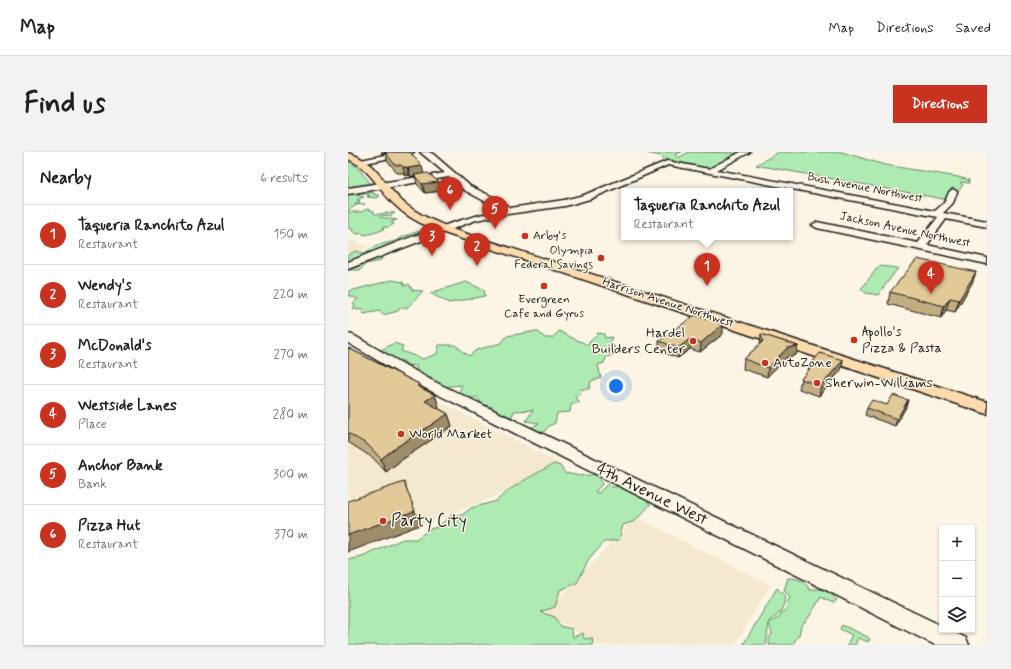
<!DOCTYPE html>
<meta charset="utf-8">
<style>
body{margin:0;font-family:Mynerve,sans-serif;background:#f2f2f2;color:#202124}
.controls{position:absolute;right:12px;bottom:12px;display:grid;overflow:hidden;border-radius:0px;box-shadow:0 1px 3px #0004}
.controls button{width:36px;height:36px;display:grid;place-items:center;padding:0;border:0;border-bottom:1px solid #e0e0e0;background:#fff;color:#202124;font:20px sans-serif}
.you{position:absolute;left:268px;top:234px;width:14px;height:14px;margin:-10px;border:3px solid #fff;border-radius:50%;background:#1a73e8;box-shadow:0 0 0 6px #1a73e833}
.badge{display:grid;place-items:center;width:26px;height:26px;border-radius:50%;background:#c8321e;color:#fff;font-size:13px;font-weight:700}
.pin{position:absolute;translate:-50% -33px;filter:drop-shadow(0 1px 2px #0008)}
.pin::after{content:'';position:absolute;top:21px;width:14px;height:12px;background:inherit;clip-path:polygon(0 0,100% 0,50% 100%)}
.popup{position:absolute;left:273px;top:36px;width:172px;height:52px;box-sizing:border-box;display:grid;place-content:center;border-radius:0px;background:#fff;filter:drop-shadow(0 1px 3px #0005);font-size:13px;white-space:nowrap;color:#757577}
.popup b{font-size:15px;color:#202124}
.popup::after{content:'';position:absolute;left:50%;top:100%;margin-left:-8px;border:8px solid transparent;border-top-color:#fff}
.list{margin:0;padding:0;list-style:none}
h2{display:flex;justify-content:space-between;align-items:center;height:52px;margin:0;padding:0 16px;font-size:17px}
h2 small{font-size:13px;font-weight:400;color:#757577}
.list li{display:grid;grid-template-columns:26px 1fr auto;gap:12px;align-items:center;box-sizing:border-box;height:60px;padding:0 16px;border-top:1px solid #e0e0e0}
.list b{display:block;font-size:15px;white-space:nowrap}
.list p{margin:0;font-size:13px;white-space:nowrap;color:#757577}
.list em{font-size:13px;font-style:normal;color:#757577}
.icon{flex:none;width:22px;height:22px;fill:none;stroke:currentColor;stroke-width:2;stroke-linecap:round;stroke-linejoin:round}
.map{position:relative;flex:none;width:639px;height:493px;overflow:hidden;border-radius:0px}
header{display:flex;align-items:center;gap:24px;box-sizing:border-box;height:56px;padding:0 20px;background:#fff;border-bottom:1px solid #e0e0e0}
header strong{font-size:19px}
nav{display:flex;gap:22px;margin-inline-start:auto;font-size:14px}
.intro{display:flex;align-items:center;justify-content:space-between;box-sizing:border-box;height:96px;padding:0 24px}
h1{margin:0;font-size:28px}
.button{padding:10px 18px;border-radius:0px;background:#c8321e;color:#fff;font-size:14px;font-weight:700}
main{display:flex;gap:24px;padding:0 24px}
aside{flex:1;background:#fff;border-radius:0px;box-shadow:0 1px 3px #0004}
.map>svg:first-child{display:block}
.built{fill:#f4e8ce}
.green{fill:#adebb2;stroke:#648467}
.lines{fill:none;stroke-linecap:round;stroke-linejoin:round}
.minor-casing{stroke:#1c1c1c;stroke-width:3}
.major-casing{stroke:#1c1c1c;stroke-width:3}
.minor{fill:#fcf5e5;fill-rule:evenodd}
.major{fill:#fedbac;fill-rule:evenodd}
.wall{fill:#c2ad83;stroke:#1c1c1c}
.shaded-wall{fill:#9e8d6a;stroke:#1c1c1c}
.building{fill:#e2c998;stroke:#1c1c1c}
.poi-dot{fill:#c8321e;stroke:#fcf5e5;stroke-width:1.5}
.labels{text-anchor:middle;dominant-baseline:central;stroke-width:3;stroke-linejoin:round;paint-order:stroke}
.far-street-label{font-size:12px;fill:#1c1c1c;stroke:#fcf5e5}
.far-poi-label{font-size:12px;fill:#1c1c1c;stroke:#fcf5e5;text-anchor:start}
.poi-label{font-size:14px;fill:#1c1c1c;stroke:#fcf5e5;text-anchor:start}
.near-street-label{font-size:17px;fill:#1c1c1c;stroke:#fcf5e5}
.near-poi-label{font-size:17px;fill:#1c1c1c;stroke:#fcf5e5;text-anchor:start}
</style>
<header>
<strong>Map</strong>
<nav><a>Map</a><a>Directions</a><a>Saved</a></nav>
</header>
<div class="intro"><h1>Find us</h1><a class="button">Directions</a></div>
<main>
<aside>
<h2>Nearby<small>6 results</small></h2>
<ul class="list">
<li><span class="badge">1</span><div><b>Taqueria Ranchito Azul</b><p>Restaurant</p></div><em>150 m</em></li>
<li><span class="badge">2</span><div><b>Wendy's</b><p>Restaurant</p></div><em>220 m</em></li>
<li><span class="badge">3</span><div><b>McDonald's</b><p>Restaurant</p></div><em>270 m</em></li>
<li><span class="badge">4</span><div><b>Westside Lanes</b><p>Place</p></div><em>280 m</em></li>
<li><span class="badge">5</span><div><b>Anchor Bank</b><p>Bank</p></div><em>300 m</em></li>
<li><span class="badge">6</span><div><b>Pizza Hut</b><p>Restaurant</p></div><em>370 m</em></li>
</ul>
</aside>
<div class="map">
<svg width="639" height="493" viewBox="0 0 639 493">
<rect width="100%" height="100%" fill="#fcf5e5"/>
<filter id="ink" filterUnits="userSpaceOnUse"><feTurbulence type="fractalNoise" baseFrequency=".025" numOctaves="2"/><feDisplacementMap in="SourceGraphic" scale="8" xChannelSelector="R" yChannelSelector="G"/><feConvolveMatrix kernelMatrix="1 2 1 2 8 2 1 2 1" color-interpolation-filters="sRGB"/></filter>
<g filter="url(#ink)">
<!-- built -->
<g class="built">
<polygon points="0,87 22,95 0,104"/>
<polygon points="0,200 56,231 215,313 141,347 0,401"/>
<polygon points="288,365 422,433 387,493 249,493 198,460"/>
</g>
<!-- green -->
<g class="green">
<polygon points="293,0 334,0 327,2 330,6 341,0 393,1 361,17 323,10 326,8 316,7 313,4"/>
<polygon points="431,0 494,0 537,13 610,25 621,28 621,31 612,30 615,33 606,45 608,47 601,48 408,13"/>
<polygon points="0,9 10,16 23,32 0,35"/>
<polygon points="18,39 18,40 26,41 26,42 30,43 32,44 29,46 19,45 22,44 19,44 21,43 20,42 5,42 16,45 9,48 12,49 7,52 17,52 8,53 0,59 0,41"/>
<path d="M19,57L26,59V62C34,63 40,59 47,61L42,64L34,63L32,65L49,68L43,70L46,72L41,75H35L36,77C31,80 22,82 16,83L14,81L9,82L4,79V77L0,76V60H13Z"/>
<polygon points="71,79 76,80 7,112 15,111 33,104 34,106 32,109 18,112 12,118 0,118 0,103 8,99 16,101 30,93 47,89 57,84"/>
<polygon points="531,114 550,116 530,143 518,141 513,137"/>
<polygon points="44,128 55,130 57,134 61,132 64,138 75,139 59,156 52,156 50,159 35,163 31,159 16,162 15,158 4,157 7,153 5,151 10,147 0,143 2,139"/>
<polygon points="118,130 136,138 137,144 101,151 82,141"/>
<path d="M189,179L197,186H204L211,179C221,185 230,188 240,193L243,188L250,181L256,182L257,186L264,185L262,190L267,195L263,198L265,202L258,206L256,211L250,213L253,226L243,229L241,237H233L232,243L226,244L232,250L223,253L222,260L209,261L207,271L201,274L194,282L181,277L191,271L178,269L185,258L166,259L164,265L147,262L145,255L135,254L129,245L118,247L110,242L114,233L94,235L83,230L84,226L78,225L67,221L69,214L58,213L56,209H42V203L34,202L33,198L46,191L55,194L53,199L75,207L89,202L91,193H107L121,204L128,198L153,191L159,184Z"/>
<path d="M206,312L212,314L217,321L232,324L251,322L254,332L247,340L251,341L260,331L264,335L276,334L284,336L290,345L297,344L302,353L287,369L275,373L271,388L256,390L240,409L229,431L212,438L207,455L192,460L207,465L212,474L224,477L225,485L235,481L236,487L244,486L245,493H0V408L14,405L55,387H68L82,377L90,375L103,363H114L123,356L149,349C155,339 194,318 206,312Z"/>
<path d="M440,426C450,426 457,429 462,438C473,435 481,439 489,448L485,451L473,445L461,465L453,474L451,483L444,493H421V486L424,482L421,471L432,465L433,461L439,457L438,452L442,446L436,438Z"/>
<path d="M429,436L437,444C435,458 433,462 421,469L418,493H395Z"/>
<polygon points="494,473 520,485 522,488 520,490 510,486 507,493 499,493 504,483 492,477"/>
</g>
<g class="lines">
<defs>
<g id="minor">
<polygon points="51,0 66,0 62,2 13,12 9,10 13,8"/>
<path d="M72,0H81L85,2L122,34L153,49L162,56L216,48L236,43L319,9L361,17L393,0H402L369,18L587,59L597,50L601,40L605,37L609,40L605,51L595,61L639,69V75L598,67L579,93L639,106V112L469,76L464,73L469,70L570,91L590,65L320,13L242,47L217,54L160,62L128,68L0,117V110C50,90 100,69 153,58L116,38L101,25L0,42V36L97,21Z"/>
<polygon points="0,182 5,183 83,228 594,474 594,478 602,478 618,486 621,493 587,493 73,234 0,191"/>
</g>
<path id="major" d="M0,1C27,8 36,33 55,50C70,63 89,70 107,78L639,250V262L99,82C81,75 62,68 48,54C30,38 24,18 0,7Z"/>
</defs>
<!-- minor casing -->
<use href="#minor" class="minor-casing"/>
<!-- major casing -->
<use href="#major" class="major-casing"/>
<!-- minor -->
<use href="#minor" class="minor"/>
<!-- major -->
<use href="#major" class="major"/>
</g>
<!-- wall -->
<g class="wall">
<polygon points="33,0 62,0 74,14 75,22 91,30 93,39 77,41 69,32 67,24 63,25 61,23 57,24 55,21 49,21 39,8 38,1 34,2"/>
<polygon points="628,120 624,131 607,160 598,158 593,166 540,152 542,140"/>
<polygon points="375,182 352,200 342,197 330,206 311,199 311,189"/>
<polygon points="413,182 450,194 448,203 438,206 419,225 395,217 396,207 412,192"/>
<polygon points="0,196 71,232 72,236 87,243 91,255 90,256 100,262 104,274 52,309 38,320 25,306 0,290"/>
<polygon points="461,214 493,218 471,244 451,237 453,227 460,219"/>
<polygon points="539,253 558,255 547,274 517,263 519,256"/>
</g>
<!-- shaded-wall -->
<g class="shaded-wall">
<polygon points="34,0 37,0 38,1 34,2"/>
<polygon points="74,14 76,23 66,23 67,24 63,25 60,16"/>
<polygon points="55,15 59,15 61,23 57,24"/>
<polygon points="91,30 93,39 77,41 74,32"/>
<polygon points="628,120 624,131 607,160 611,148"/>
<polygon points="602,146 598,158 593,166 596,154"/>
<polygon points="375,172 375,182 352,200 353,191"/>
<polygon points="342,187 342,197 330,206 330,196"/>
<polygon points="450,194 448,203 438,206 419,225 420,216 439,196"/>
<polygon points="495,208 493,218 471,244 473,234"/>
<polygon points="87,243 91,255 81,262 77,249"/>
<polygon points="560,248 558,255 547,274 549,267"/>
<polygon points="100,262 104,274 52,309 38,320 33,307 47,296"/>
<polygon points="56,330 72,373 0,400 0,383"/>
</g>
<!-- building -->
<g class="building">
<polygon points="37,0 62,0 74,14 60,16 59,15 55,15 53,13 47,13"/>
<polygon points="80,21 91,30 74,32 66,23"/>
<polygon points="569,107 628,120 611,148 602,146 596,154 542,140"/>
<polygon points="347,163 375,172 353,191 342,187 330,196 311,189"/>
<polygon points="413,182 450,194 439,196 420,216 396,207 415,189"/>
<polygon points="0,196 71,232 69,234 87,243 77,249 100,262 47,296 33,307 20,293 0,281"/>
<polygon points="472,201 495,208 473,234 453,227 464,214 461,214"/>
<polygon points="545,243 560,248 549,267 519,256 524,248 539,253"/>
<polygon points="56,330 67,359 0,383 0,349"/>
</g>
</g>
<!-- markers -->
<g class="poi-dot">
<circle cx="177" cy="84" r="4"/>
<circle cx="253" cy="106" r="4"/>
<circle cx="196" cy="134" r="4"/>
<circle cx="506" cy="188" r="4"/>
<circle cx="345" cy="189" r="4"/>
<circle cx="417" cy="211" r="4"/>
<circle cx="469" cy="231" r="4"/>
<circle cx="53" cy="282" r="4"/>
<circle cx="35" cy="369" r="4"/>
</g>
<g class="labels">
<!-- far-street labels -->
<g class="far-street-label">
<text transform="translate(517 36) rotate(11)">Bush Avenue Northwest</text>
<text transform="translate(557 78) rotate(12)">Jackson Avenue Northwest</text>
<text transform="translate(320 151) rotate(18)">Harrison Avenue Northwest</text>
</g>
<!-- far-poi labels -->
<g class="far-poi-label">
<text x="185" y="84">Arby's</text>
<text x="245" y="99" text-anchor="end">Olympia<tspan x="245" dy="14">Federal Savings</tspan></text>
<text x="196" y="148" text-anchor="middle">Evergreen<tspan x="196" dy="14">Cafe and Gyros</tspan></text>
</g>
<!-- poi labels -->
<g class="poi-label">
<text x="514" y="180">Apollo's<tspan x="514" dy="16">Pizza &amp; Pasta</tspan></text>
<text x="337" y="181" text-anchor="end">Hardel<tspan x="337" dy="16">Builders Center</tspan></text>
<text x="425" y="211">AutoZone</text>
<text x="477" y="231">Sherwin-Williams</text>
<text x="61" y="282">World Market</text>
</g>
<!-- near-street labels -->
<g class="near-street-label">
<text transform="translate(304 342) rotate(26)">4th Avenue West</text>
</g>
<!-- near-poi labels -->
<g class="near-poi-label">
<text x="43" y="369">Party City</text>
</g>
</g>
</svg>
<div class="controls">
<button>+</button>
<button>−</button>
<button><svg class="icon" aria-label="layers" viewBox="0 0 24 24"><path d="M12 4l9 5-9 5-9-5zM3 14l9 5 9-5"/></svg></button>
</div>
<div class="you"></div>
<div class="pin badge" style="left:359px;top:134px">1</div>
<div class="popup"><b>Taqueria Ranchito Azul</b>Restaurant</div>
<div class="pin badge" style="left:129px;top:114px">2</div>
<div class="pin badge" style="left:84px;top:104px">3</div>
<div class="pin badge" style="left:583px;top:142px">4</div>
<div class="pin badge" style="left:147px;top:77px">5</div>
<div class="pin badge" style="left:102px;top:58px">6</div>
</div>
</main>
